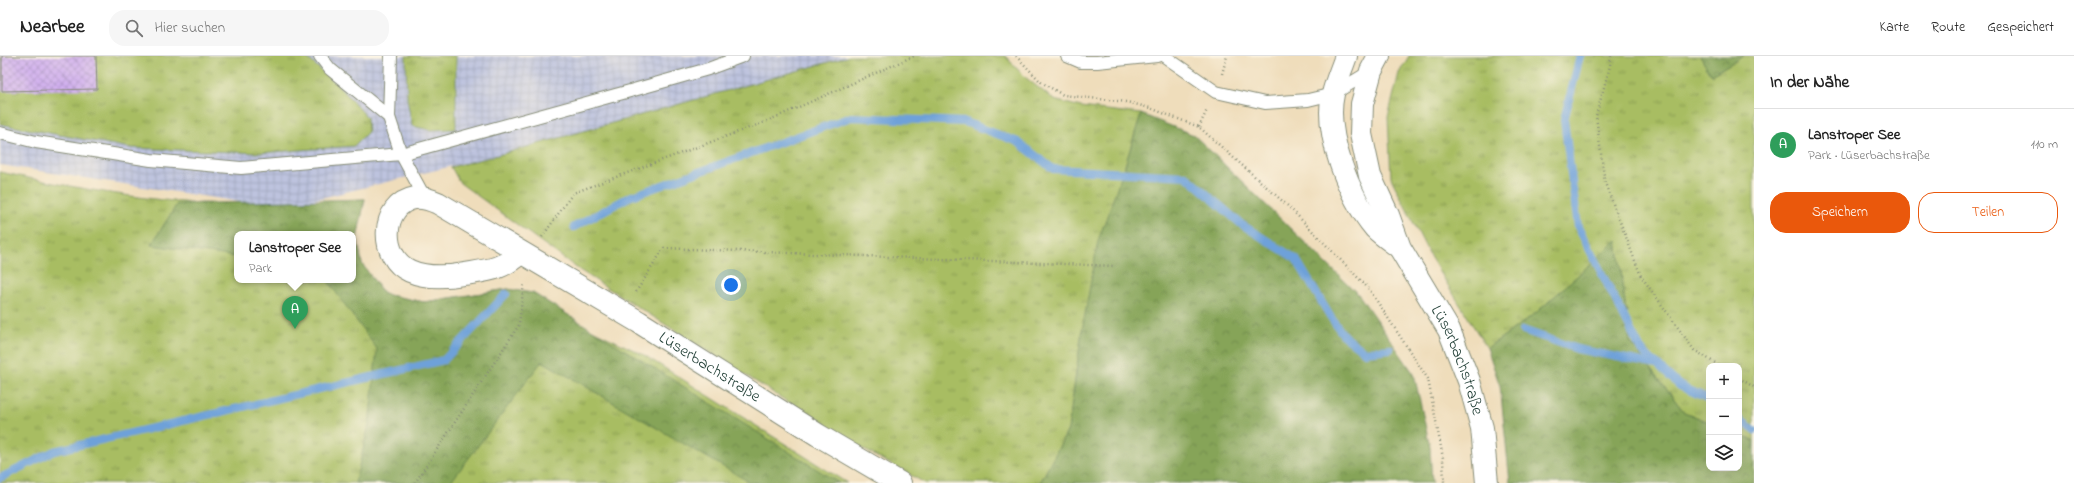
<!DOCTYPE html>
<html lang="de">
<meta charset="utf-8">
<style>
body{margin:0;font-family:"Indie Flower",sans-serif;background:#f6f6f6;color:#222}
.controls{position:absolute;right:12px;bottom:12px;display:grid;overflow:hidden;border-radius:8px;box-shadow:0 4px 16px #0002}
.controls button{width:36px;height:36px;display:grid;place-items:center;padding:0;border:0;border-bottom:1px solid #e0e0e0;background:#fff;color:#222;font:20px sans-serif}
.you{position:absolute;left:731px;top:229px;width:14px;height:14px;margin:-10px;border:3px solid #fff;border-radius:50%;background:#1a73e8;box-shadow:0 0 0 6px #1a73e833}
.badge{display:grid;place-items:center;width:26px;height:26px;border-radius:50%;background:#ea580c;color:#fff;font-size:13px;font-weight:700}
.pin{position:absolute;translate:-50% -33px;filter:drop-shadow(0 1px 2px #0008)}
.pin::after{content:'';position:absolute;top:21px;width:14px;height:12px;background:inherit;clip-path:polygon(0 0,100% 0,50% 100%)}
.popup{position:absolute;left:234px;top:175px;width:122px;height:52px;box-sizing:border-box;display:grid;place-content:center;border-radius:8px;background:#fff;filter:drop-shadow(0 1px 3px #0005);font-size:13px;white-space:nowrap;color:#767676}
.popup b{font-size:15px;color:#222}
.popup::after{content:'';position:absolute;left:50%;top:100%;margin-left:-8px;border:8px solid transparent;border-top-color:#fff}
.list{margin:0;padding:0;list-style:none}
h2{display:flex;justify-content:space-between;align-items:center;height:52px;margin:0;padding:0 16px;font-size:17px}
h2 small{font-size:13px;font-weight:400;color:#767676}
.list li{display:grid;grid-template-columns:26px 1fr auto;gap:12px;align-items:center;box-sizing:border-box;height:72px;padding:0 16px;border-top:1px solid #e0e0e0}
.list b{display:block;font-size:15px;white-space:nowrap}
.list p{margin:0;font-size:13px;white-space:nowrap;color:#767676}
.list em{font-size:13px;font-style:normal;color:#767676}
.actions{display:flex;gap:8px;padding:12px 16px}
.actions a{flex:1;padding:9px 0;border:1px solid #ea580c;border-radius:16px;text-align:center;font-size:14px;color:#ea580c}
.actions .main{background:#ea580c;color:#fff}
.icon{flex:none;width:22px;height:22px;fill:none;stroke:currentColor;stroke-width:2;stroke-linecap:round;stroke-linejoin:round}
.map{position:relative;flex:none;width:1754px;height:427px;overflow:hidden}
header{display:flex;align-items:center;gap:24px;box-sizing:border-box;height:56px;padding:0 20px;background:#fff;border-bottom:1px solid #e0e0e0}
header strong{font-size:19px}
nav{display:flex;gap:22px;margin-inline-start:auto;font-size:14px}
.search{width:280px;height:36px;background:#f6f6f6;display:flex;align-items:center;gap:10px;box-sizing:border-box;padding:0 14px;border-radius:16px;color:#767676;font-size:15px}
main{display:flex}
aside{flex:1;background:#fff}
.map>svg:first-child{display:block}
.industrial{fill:url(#industrial-grid)}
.grass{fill:url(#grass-tufts);stroke:#647d4b;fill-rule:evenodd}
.forest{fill:url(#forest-crowns);stroke:#527046}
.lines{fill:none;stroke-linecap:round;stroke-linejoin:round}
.stream{stroke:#6ea1d9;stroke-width:8}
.building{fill:url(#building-cross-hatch)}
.service-casing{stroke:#878d78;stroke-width:14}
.minor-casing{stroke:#878d78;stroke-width:24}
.secondary-casing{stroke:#878d78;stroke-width:24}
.path{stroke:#878d78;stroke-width:2.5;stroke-dasharray:1 3;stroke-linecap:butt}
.service{stroke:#fff;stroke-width:12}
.minor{stroke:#fff;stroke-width:22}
.secondary{stroke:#fff;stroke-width:22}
.labels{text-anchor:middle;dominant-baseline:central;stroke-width:4;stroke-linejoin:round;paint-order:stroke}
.street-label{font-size:17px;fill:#1f3d34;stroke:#fcf5e5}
</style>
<header>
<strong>Nearbee</strong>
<div class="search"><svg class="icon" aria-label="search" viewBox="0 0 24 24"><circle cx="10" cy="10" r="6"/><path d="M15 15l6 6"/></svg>Hier suchen</div>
<nav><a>Karte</a><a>Route</a><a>Gespeichert</a></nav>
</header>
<main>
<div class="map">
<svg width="1754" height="427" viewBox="0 0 1754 427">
<defs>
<pattern id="industrial-grid" width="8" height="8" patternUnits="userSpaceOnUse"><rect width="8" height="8" fill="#bdc3de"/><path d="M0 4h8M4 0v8" fill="none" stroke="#a2a8bf"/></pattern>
<pattern id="grass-tufts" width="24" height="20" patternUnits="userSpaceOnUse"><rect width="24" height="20" fill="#a8bd62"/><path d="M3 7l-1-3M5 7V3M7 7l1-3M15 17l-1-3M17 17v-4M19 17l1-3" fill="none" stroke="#889b52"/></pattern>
<pattern id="forest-crowns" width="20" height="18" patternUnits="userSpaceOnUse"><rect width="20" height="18" fill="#86a458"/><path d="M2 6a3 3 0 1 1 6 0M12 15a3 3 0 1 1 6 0" fill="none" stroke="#6d874a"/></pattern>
<pattern id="building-cross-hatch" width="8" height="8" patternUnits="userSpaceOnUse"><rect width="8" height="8" fill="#cfadee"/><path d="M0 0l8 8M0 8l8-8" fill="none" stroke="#a78ec2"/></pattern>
</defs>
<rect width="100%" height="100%" fill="#fcf5e5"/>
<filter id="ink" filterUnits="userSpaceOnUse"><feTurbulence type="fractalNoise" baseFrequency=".025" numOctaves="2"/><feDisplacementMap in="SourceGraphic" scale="8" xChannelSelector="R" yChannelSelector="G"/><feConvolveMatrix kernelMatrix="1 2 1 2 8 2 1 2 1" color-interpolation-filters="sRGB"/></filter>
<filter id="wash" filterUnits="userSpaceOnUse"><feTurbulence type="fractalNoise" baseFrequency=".012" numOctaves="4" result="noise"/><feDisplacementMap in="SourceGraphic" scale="16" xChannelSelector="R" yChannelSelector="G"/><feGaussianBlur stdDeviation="0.9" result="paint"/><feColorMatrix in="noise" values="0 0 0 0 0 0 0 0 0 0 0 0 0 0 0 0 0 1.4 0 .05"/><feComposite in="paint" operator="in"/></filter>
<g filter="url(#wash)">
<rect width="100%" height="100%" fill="#efddbb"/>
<!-- industrial -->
<polygon class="industrial" points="0,0 850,0 502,98 280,152 0,109"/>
<!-- grass -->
<g class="grass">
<polygon points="0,0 2,0 2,34 96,0 305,0 340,31 367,61 368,76 354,90 259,97 131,92 0,68"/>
<polygon points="406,0 456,0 456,73 430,74 412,70 407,43"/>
<polygon points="850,0 1005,0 1025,21 1054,44 1081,51 1141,58 1124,113 1082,275 1068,374 1040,427 925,427 859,391 581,215 460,127 451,111 502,98"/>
<polygon points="1409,0 1700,0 1711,19 1743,0 1754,0 1754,385 1739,379 1739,310 1709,310 1709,366 1684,356 1630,286 1617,184 1536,257 1487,292 1431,202 1391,122 1388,61 1399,17"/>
<path d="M0,116C71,131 143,145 216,148C266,151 316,145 365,143L357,182L362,208L384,238L424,246L508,233L644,299L847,427H0ZM237,178H353V224H237Z"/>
</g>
<!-- forest -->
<g class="forest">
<polygon points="1700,0 1743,0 1711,19"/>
<polygon points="1141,58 1194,79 1359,239 1414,318 1430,391 1432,427 1040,427 1068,374 1082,275 1098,185 1124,113"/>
<polygon points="365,143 357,182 362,208 384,238 424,246 508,233 533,237 839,427 751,427 542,305 450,427 355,427 369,369 377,293 327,224 353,224 353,178 237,178 237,201 151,189 177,148"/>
<polygon points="1617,184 1630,286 1684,356 1709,366 1709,412 1739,412 1739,379 1754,385 1754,427 1510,427 1500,330 1487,292 1536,257"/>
</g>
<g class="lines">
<!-- stream -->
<g class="stream">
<polyline points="1580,0 1564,64 1578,171 1641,294 1680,330 1709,343"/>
<polyline points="574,171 629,141 851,61 965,66 1018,86 1053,113 1186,120 1241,168 1296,203 1330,260 1344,280 1365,296 1390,293"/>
<polyline points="1523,274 1577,293 1657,309"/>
<polyline points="1739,363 1754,374"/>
<polyline points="0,422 54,395 444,304 506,238"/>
</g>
</g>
<g id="blocks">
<!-- building -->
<polygon class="building" points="2,0 96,0 97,33 2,35"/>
</g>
</g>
<g filter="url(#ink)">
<use href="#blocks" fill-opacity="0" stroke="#878d78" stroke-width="1"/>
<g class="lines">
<defs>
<g id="service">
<polyline points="320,0 330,13 389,61"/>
<polyline points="391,0 389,61 401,98 630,35 708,13 743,0"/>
<polyline points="1067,0 1081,6 1097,6 1157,0"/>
<polyline points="1164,0 1216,36 1265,47 1308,44 1333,38 1371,15"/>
<polyline points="0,77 36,86 151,104 241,112 401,98 425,142"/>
</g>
<g id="minor">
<path id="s1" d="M520,197C501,214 489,214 464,218C447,221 426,222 410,215C379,202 380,148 415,142C423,141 431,144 438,147L639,266L818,379L900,427"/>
</g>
<g id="secondary">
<path d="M1346,0C1342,12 1336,25 1333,38C1324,77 1349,141 1375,172C1382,179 1391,185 1399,191"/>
<path id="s2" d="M1379,0L1371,15L1362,48L1361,78L1370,120L1388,159L1400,192L1449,274L1469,325L1482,372L1487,427"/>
</g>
</defs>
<!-- service casing -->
<use href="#service" class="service-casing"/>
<!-- minor casing -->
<use href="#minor" class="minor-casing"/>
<!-- secondary casing -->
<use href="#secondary" class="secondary-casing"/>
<!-- path -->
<g class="path">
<polyline points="1016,0 1041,26 1063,39 1127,46 1150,52 1199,71 1288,150 1369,233 1428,323 1443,402 1444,427"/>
<polyline points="1611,0 1610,10 1596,60 1605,127 1641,220 1694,294 1720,310"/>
<polyline points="1222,18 1227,0"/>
<polyline points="1199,71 1207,54"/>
<polyline points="542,181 573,137 765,66 914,0"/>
<polyline points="636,236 664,192 1115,210"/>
<polyline points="1739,322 1754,331"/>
<polyline points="415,427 519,269 524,227"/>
</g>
<!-- service -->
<use href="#service" class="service"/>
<!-- minor -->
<use href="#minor" class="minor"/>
<!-- secondary -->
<use href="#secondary" class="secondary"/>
</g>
</g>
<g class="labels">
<!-- street labels -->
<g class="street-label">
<text stroke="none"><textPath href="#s2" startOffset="329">Lüserbachstraße</textPath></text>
<text stroke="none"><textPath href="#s1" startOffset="552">Lüserbachstraße</textPath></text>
</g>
</g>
</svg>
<div class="controls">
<button>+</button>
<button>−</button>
<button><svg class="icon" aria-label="layers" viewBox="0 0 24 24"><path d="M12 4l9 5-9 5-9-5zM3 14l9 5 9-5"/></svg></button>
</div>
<div class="you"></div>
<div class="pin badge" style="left:295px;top:273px;background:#2e9e5b">A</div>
<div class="popup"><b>Lanstroper See</b>Park</div>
</div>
<aside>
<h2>In der Nähe<small></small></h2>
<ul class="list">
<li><span class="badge" style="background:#2e9e5b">A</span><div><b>Lanstroper See</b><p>Park · Lüserbachstraße</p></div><em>110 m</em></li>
</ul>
<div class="actions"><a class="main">Speichern</a><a>Teilen</a></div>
</aside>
</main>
